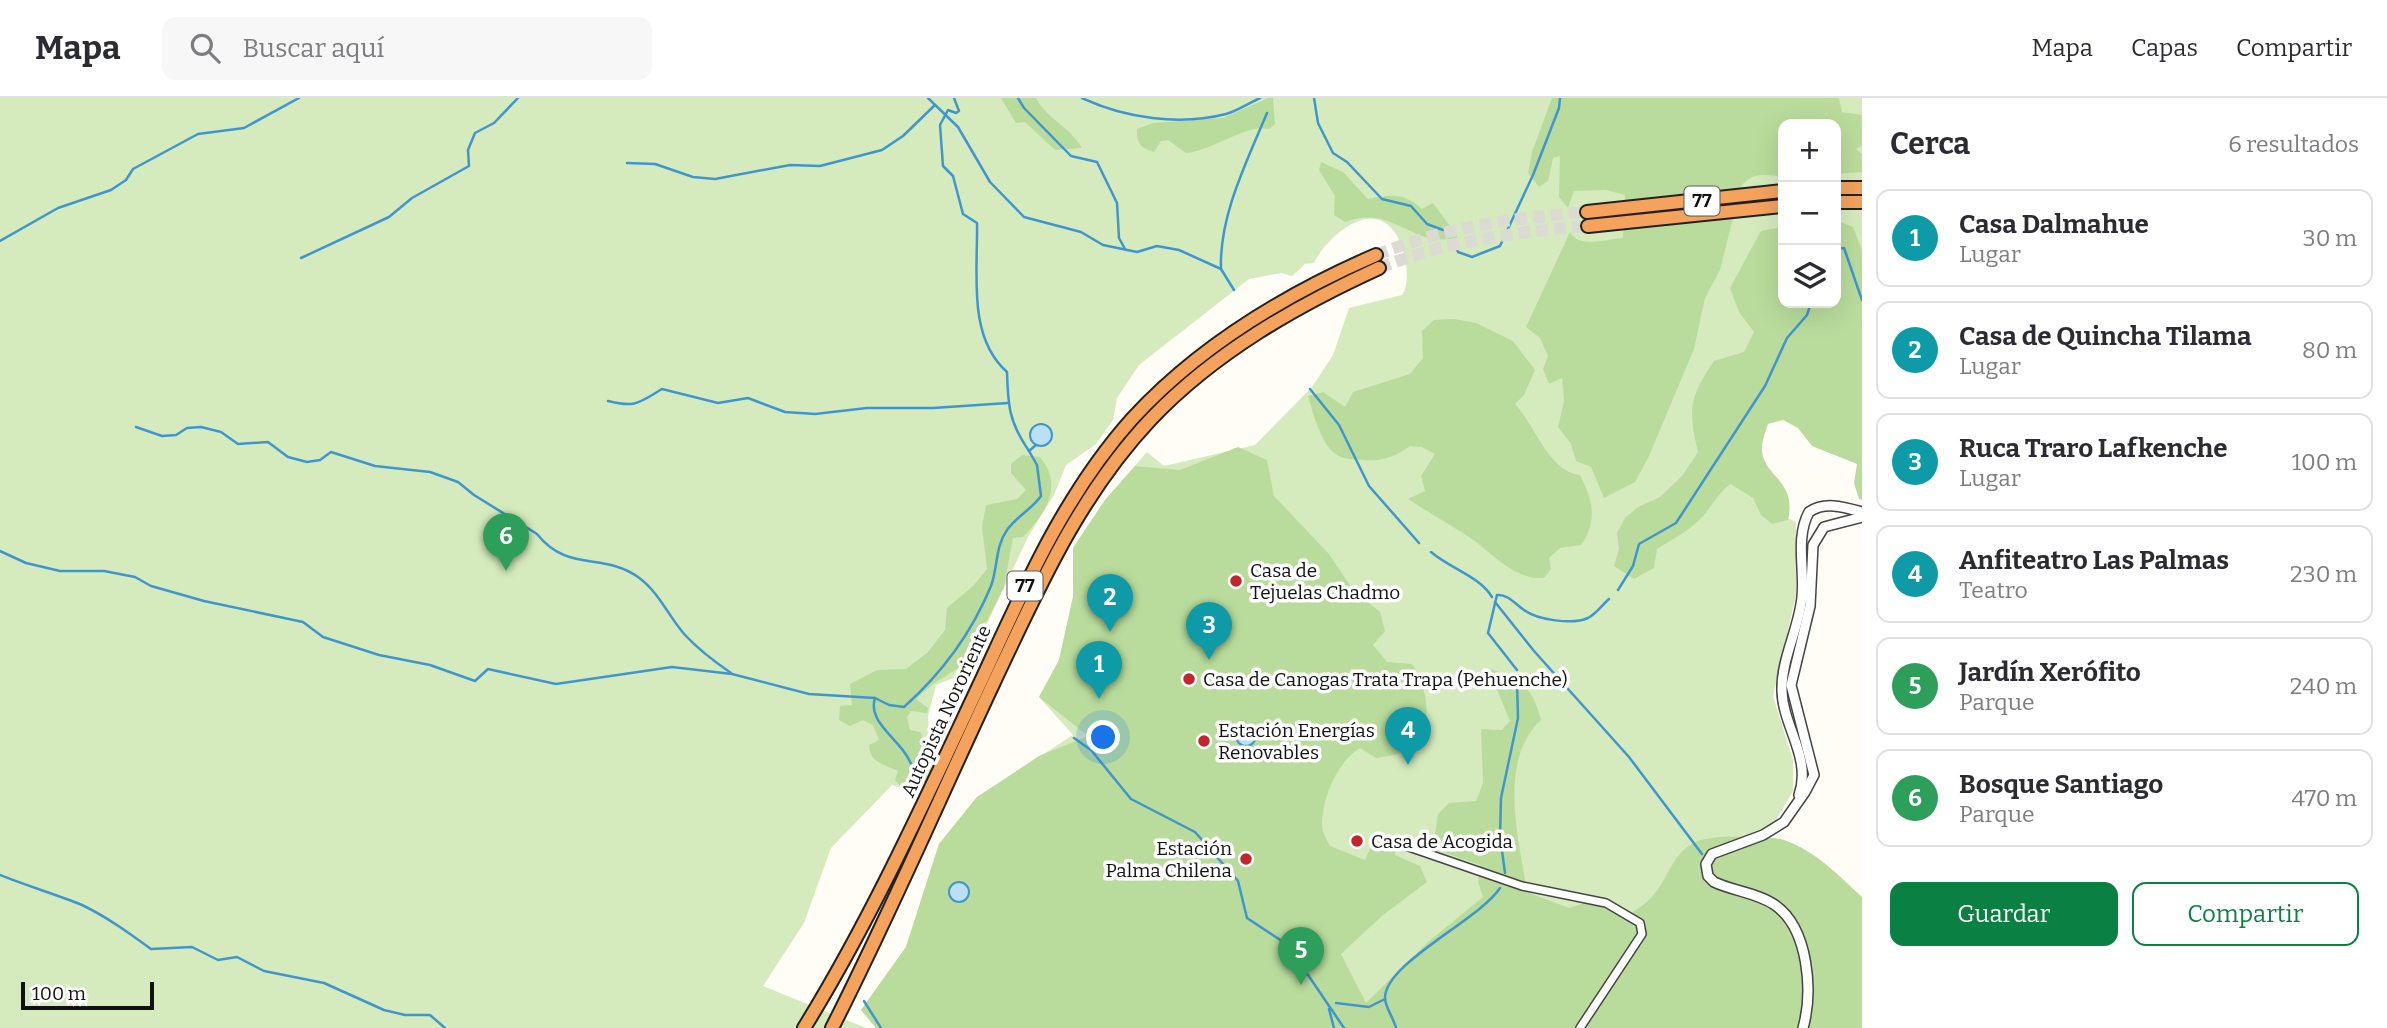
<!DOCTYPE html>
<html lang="es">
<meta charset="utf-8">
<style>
body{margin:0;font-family:Bitter,serif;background:#f7f7f7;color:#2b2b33}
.controls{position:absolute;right:21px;top:21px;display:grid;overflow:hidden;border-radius:14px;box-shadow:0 7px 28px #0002}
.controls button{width:63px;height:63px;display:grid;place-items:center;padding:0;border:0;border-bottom:2px solid #e1e1e2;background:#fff;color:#2b2b33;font:35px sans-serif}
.scale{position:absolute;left:21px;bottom:18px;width:133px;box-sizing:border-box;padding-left:7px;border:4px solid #111;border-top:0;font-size:19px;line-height:24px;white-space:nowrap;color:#111;-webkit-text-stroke:5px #fff;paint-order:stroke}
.you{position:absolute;left:1104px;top:640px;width:24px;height:24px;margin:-18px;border:5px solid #fff;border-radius:50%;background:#1a73e8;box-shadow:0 0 0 10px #1a73e833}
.badge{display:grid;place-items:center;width:46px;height:46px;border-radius:50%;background:#0b8043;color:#fff;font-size:23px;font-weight:700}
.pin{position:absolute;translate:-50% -58px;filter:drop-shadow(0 2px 4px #0008)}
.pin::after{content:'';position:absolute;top:37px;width:24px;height:21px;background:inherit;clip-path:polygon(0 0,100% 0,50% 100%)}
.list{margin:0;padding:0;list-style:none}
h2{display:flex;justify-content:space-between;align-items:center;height:91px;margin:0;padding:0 28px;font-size:30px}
h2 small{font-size:23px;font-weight:400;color:#7c7c81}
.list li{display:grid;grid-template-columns:46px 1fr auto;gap:21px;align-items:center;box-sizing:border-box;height:98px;margin:0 14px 14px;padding:0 14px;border:2px solid #e1e1e2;border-radius:14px}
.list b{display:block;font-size:26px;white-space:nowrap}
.list p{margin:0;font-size:23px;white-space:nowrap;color:#7c7c81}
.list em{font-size:23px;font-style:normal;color:#7c7c81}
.actions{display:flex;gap:14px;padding:21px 28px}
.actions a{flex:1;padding:16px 0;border:2px solid #0b8043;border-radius:14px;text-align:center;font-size:24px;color:#0b8043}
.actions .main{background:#0b8043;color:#fff}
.icon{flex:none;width:38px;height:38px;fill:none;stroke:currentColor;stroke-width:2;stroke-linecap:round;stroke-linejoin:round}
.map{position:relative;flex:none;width:1862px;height:930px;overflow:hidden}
header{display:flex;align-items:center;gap:42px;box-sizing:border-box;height:98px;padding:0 35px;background:#fff;border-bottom:2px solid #e1e1e2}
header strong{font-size:33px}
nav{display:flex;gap:38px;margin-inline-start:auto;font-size:24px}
.search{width:490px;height:63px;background:#f7f7f7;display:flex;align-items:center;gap:18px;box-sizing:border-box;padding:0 24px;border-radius:14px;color:#7c7c81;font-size:26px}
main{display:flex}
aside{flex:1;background:#fff}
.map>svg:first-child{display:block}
.green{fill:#d5ebbd}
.forest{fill:#b9dc9c}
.water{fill:#b9e0f7;stroke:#3f96cf;stroke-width:2}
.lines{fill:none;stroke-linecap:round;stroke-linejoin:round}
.stream{stroke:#3f96cf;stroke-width:2.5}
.motorway-tunnel{stroke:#dbdad3;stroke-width:12;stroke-dasharray:12 6;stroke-linecap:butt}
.minor-casing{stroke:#444;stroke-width:10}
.tertiary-casing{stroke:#444;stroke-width:12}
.motorway-casing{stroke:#222;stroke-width:16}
.minor{stroke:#fff;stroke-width:7}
.tertiary{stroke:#fff;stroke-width:9}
.motorway{stroke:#f5a25d;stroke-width:12}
.poi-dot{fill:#c4262e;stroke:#fff;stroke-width:2.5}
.labels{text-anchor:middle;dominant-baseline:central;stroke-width:7;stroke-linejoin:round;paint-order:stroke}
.shield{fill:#fff;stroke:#585858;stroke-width:2}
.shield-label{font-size:18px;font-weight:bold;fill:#111}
.poi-label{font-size:19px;fill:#111;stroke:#fff;text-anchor:start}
.street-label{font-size:19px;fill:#111;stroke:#fff}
</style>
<header>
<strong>Mapa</strong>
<div class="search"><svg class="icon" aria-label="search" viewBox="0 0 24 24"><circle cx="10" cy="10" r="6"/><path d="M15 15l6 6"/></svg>Buscar aquí</div>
<nav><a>Mapa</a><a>Capas</a><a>Compartir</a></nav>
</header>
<main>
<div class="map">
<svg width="1862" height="930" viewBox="0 0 1862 930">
<rect width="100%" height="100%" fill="#fffdf5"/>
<!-- green -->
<path class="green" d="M0,0H1862V210L1836,154V26H1783V205L1730,386L1753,400L1756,405L1796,424V497L1773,598L1793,662V693L1774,726L1729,744L1797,924L876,930L861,912L906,849L939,746L977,699L1073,637L1039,599L1059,562L1073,499V450L1105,402L1147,354L1164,368L1255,347L1312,289L1333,257L1349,210L1402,197C1413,181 1404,139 1388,127C1362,106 1324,144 1314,165L1305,166L1292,178L1281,175L1249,181L1139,267L1117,300L1113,322L1096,346L1066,367L1054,397L1029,437L963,576L936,587L928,618L931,674L917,695L892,687L831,750L804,825L763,888L866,930H0Z"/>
<!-- forest -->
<g class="forest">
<path d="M1001,0H1036C1048,22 1069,28 1082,50L1055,52L1025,24L1016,25Z"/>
<path d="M1268,0H1273L1275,26L1269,31C1247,25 1214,52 1186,55L1168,42L1161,43L1154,54C1141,50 1136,46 1137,31L1153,25L1223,20Z"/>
<path d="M1552,0H1839L1842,14L1862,17V48L1856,51L1862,56V74L1836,76V26H1783V79C1765,76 1754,74 1741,88L1720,172L1705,200L1694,251L1649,358L1635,384L1604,400L1591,369L1576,363L1571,346L1558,329L1564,303L1562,280L1549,286L1543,271L1548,258L1540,240L1526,229L1570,134C1579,151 1606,141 1623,140L1625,97L1606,92L1574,93L1568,110L1559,99L1560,58L1553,60L1548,83L1539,89L1528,75L1532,54Z"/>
<path d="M1321,64L1343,74L1368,101C1391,96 1405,95 1422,111L1433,105L1458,139C1412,153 1395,105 1345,124L1334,117L1335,98L1319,72Z"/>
<path d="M1836,122L1853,129L1862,152V402L1859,401L1854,385L1857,366L1812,348L1798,330L1783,322L1768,326C1766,333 1761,344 1762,353C1764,379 1797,382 1788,422L1772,426L1761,417L1753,400L1730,386C1718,396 1713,406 1704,417C1691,432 1673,441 1657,451L1654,470L1634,481L1614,468L1619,451L1617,435L1625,420L1638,409L1660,399L1682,378L1698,354C1688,311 1689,300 1714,263L1744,254L1754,234L1739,214L1730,190L1761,133L1783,129V205H1836Z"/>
<path d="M1454,221L1476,225L1513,243L1535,272L1524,297L1515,306C1535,327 1549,374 1580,377C1593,403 1598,422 1581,447L1560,450L1549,460L1551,471L1544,480C1513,482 1493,455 1469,439C1449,426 1428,414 1408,401L1425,393L1421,378L1435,356L1422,349L1410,348C1395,359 1382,364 1363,362C1357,361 1348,362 1341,359C1322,352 1313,315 1308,298L1323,294L1345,309L1353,294L1410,276L1423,260L1422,233L1434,222Z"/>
<path d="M1238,349L1267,362L1274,398L1329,456L1353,492L1380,514L1385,533L1373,547L1387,564L1412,566C1428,587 1429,620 1424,645L1395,657L1376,660L1360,650C1337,664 1322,700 1322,727C1322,734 1327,742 1330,748L1365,762L1376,737L1396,749L1395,757L1420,768L1427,784L1383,817L1341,856L1366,905L1428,844L1483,799L1478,784L1480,767L1433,751L1438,716L1449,705L1476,703L1483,685L1481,631L1502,632L1510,623L1488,570C1521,581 1532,588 1541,622C1497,663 1519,741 1527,794L1569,810L1588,804L1624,818C1670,799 1663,762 1693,745C1705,739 1727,738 1741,739C1754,740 1771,738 1784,742C1816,753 1838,777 1862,799V930H876L861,912L906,849L939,746L977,699L1039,658L1088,638L1039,599L1059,562L1073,499V450L1105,402L1135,368L1180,372Z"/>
<path d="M1022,357L1040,359C1064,388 1046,415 1023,439L1013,440L1004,489L987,523L978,530L972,541L968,564L933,586L916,601L928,610L927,615L911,613L907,619L910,632L920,634C930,650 937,689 911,692L908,685L899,687L895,682L898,673C883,666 870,665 869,647L879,642L873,627L863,622L850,628L839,622L840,608L852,607L850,586L877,572L906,571L928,554L945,532L947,510L973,488L987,471L982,429L986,407L1017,401L1026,392L1011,375V366Z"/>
</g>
<!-- water -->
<g class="water">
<circle cx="1041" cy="337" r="11"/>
<circle cx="1246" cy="638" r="10"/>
<circle cx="959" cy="794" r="10"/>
</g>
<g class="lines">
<!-- stream -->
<g class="stream">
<polyline points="928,0 958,29 990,84 1024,119 1081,134 1103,147 1137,154 1157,148 1179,152 1221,171 1234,192"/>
<path d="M954,0L959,13L956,15L948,12L940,27L943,68L953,78L963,116L977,125C978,174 967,239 1007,274C1008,308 1009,324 1029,353L1036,347"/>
<polyline points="1018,0 1024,10 1071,58 1097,64 1117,105 1119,140 1125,151"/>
<path d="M1082,0C1125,20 1179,28 1226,16C1237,13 1249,5 1260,0"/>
<polyline points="1314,0 1318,25 1333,55 1347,64 1382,101 1411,108 1427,126 1443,132"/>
<polyline points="627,65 655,66 693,79 715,81 790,67 820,68 882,52 903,38 935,7"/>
<polyline points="0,143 58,110 111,92 126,82 133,71 198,36 244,30 299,0"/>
<polyline points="1455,148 1458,154 1472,159 1500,148 1533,77 1559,10 1560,0"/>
<polyline points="1836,151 1844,150 1862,202"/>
<polyline points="301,160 389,119 412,100 469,68 468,52 475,35 494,25 518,0"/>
<path d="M1221,171C1219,118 1247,63 1267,15"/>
<polyline points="1310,291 1339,327 1369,388 1419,445"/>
<path d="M608,303C635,310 639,305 662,291L718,305L748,300L785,314L815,316L867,310H933L1008,305"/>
<path d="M136,329L162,338L176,337L187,330L201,329L221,334L238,346L268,344L288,359L307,364L320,362L331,354L375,368L430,374L458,384L474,397L537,436C568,475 603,454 638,479C660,495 668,518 685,537C699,552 715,564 731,575"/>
<polyline points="0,453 26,465 60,473 104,473 135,479 151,488 204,503 303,524 323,539 379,557 430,567 475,583 488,571 556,586 672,569 732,576 809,596 875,600"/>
<path d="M1431,454C1451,471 1479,478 1492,499"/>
<polyline points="1618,492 1633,468 1639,446 1676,425 1765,288 1787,240 1807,217 1811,205"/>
<polyline points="1495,504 1534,553 1629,659 1702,756"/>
<path d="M1517,572L1488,535L1497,497C1508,496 1515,506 1524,512C1537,522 1573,527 1588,520C1596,516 1602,507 1609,501"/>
<path d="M875,600L889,607L904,609C941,576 972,534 991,488C998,469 995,449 1007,432C1016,419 1032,411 1041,398L1037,367L1029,353"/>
<path d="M875,600C866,627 907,644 913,672C914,678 912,688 911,694"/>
<polyline points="1074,640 1091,652 1131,701 1195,734 1238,783 1247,820 1288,847 1297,858"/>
<polyline points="1505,775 1500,738 1501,700 1518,620 1517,584"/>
<path d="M0,777C27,788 55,796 82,807C107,819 129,835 151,851L192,849L218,862L237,859L264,873L324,885L384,912L405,917H430L445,930"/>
<polyline points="1304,871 1344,930"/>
<polyline points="864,903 881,930"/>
<polyline points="1336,905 1369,909 1385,901"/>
<polyline points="1329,911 1334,930"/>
<path d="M1396,930C1394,921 1385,909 1385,900C1385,865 1479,822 1500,790"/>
</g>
<!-- motorway-tunnel -->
<g class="motorway-tunnel">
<path d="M1376,157C1445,129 1513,120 1587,114"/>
<path d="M1379,170C1447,143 1515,134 1588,128"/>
</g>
<defs>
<polyline id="minor" points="1400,746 1522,788 1606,805 1640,825 1642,836 1580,930"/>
<g id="tertiary">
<path d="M1799,697C1812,660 1783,629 1782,593C1781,561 1799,531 1802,499C1805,471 1795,440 1809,414C1825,403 1844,409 1862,414"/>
<path d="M1803,930C1813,894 1809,831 1775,807C1758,795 1733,793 1714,784L1708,778L1706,766L1712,756L1763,737L1784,724L1805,694L1814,677L1791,587L1810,508L1813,447L1824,429L1862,419"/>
</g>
<g id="motorway">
<polyline points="1836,90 1862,90"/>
<polyline points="1836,104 1862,104"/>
<polyline points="1587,114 1783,93"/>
<polyline points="1588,128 1783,108"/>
<path d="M804,930C873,818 926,700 982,581C1024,490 1064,397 1132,321C1199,248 1286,196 1376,157"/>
<path d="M832,930C890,816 940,699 994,584C1038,491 1079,397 1151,321C1215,254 1296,208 1379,170"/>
</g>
</defs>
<!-- minor casing -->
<use href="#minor" class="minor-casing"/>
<!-- tertiary casing -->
<use href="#tertiary" class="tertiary-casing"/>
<!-- motorway casing -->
<use href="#motorway" class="motorway-casing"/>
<!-- minor -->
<use href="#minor" class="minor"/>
<!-- tertiary -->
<use href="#tertiary" class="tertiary"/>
<!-- motorway -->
<use href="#motorway" class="motorway"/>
</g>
<!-- markers -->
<g class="poi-dot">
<circle cx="1236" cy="483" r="7"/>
<circle cx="1189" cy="581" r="7"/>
<circle cx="1204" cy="643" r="7"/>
<circle cx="1357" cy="743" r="7"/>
<circle cx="1246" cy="761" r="7"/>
</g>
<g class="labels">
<!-- shield labels -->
<g class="shield">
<rect x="1684.5" y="88.5" width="35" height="29" rx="5"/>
<rect x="1007.5" y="473.5" width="35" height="29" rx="5"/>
</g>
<g class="shield-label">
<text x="1702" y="103">77</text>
<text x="1025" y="488">77</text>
</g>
<!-- poi labels -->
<g class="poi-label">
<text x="1250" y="472">Casa de<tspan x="1250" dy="22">Tejuelas Chadmo</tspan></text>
<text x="1203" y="581">Casa de Canogas Trata Trapa (Pehuenche)</text>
<text x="1218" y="632">Estación Energías<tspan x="1218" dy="22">Renovables</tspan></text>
<text x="1371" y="743">Casa de Acogida</text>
<text x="1232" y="750" text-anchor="end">Estación<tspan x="1232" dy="22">Palma Chilena</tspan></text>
</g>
<!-- street labels -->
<g class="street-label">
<text transform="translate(946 613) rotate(-65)">Autopista Nororiente</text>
</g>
</g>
</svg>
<div class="controls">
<button>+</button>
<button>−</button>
<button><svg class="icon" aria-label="layers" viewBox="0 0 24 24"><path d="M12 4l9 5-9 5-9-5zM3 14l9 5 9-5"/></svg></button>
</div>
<div class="scale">100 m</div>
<div class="you"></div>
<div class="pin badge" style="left:1099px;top:601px;background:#0f9aa8">1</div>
<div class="pin badge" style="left:1110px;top:534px;background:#0f9aa8">2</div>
<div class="pin badge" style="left:1209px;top:562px;background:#0f9aa8">3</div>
<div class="pin badge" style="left:1408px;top:667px;background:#0f9aa8">4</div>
<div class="pin badge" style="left:1301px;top:887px;background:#2e9e5b">5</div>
<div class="pin badge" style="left:506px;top:473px;background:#2e9e5b">6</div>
</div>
<aside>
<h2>Cerca<small>6 resultados</small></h2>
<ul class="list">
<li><span class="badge" style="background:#0f9aa8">1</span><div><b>Casa Dalmahue</b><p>Lugar</p></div><em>30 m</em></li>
<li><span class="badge" style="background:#0f9aa8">2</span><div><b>Casa de Quincha Tilama</b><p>Lugar</p></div><em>80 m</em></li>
<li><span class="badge" style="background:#0f9aa8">3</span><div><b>Ruca Traro Lafkenche</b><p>Lugar</p></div><em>100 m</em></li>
<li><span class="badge" style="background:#0f9aa8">4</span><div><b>Anfiteatro Las Palmas</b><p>Teatro</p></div><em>230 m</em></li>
<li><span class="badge" style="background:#2e9e5b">5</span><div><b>Jardín Xerófito</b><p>Parque</p></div><em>240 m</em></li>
<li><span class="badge" style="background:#2e9e5b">6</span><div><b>Bosque Santiago</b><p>Parque</p></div><em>470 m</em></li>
</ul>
<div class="actions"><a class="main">Guardar</a><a>Compartir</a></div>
</aside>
</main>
